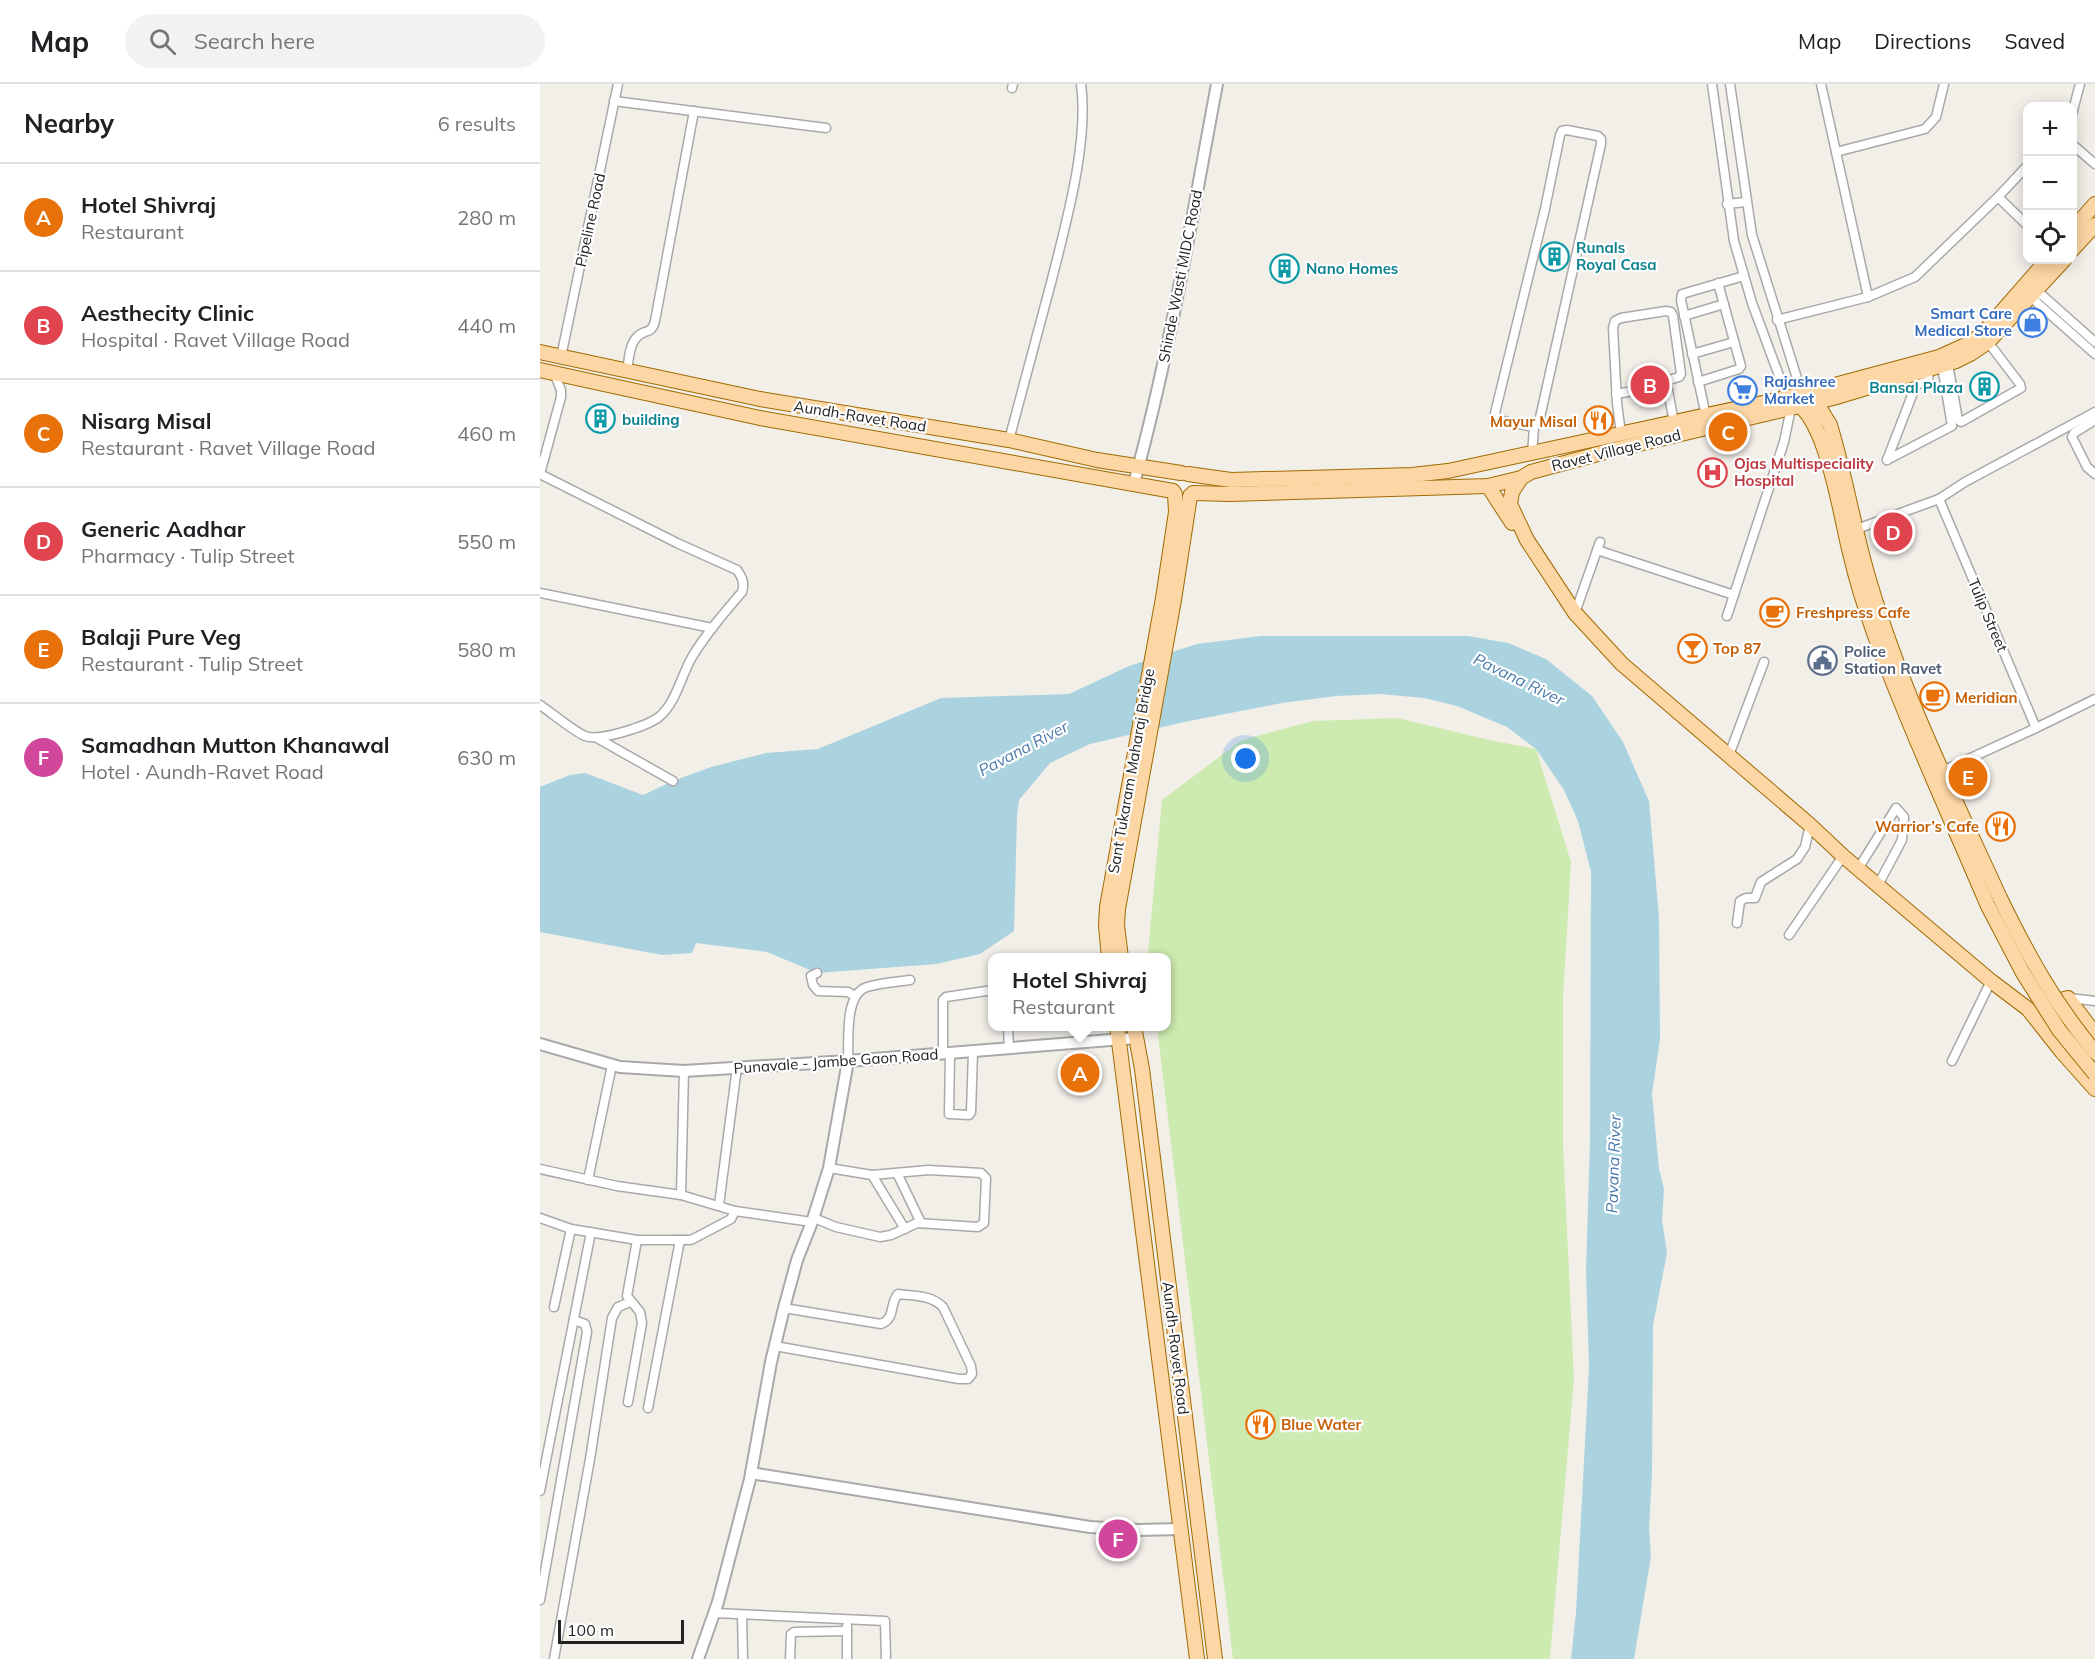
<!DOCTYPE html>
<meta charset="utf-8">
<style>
body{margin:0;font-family:Mulish,sans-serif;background:#f2f2f2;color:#202124}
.controls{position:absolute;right:18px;top:18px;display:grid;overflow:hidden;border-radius:12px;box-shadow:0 3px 15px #0003}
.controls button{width:54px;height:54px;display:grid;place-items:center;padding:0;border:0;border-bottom:2px solid #e0e0e0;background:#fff;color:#202124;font:30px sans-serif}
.scale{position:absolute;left:18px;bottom:15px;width:126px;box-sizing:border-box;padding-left:6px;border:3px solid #222;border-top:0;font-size:16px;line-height:21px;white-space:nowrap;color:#222;-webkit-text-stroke:4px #fff;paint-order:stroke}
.you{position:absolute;left:706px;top:675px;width:21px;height:21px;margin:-15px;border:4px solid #fff;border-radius:50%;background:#1a73e8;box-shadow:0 0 0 9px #1a73e833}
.badge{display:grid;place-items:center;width:39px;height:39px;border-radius:50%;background:#d40000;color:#fff;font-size:20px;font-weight:700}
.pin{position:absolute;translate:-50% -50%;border:3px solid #fff;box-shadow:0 2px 6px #0006}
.popup{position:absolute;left:448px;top:869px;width:183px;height:78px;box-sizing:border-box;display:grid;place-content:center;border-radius:12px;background:#fff;filter:drop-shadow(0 2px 4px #0005);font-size:20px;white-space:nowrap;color:#757577}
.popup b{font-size:22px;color:#202124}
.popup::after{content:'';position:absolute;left:50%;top:100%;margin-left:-12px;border:12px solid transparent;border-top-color:#fff}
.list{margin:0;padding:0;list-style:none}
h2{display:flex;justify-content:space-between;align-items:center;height:78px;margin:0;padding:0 24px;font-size:26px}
h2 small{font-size:20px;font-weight:400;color:#757577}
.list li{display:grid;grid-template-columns:39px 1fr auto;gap:18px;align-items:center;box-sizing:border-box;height:108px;padding:0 24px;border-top:2px solid #e0e0e0}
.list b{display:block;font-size:22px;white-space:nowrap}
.list p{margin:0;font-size:20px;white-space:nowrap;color:#757577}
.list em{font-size:20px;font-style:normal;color:#757577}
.icon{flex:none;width:33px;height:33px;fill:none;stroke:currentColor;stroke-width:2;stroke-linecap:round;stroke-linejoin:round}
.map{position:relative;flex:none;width:1555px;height:1575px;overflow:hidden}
header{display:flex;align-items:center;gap:36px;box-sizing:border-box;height:84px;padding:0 30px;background:#fff;border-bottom:2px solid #e0e0e0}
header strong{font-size:28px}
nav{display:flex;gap:33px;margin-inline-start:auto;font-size:21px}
.search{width:420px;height:54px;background:#f2f2f2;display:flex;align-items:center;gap:15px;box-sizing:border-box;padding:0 21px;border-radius:33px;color:#757577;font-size:22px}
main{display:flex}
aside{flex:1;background:#fff}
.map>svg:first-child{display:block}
.grass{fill:#cdebb0}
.water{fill:#aad3df}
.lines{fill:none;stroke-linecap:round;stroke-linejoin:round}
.minor-casing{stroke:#a9a9a9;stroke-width:11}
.tertiary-casing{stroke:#a9a9a9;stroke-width:14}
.primary-casing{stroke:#a06b00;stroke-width:16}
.minor{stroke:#fff;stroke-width:8}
.tertiary{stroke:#fff;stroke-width:10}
.primary{stroke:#fcd6a4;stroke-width:14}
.primary-bridge-casing{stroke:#a06b00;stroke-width:16;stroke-linecap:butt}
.primary-bridge{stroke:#fcd6a4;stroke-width:14}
.labels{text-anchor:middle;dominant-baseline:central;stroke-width:4.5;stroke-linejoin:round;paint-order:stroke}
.street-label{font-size:15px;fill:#222;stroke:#fff}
.culture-label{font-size:15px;font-weight:bold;fill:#0d838f;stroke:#fff;text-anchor:start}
.shop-label{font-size:15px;font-weight:bold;fill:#366cbe;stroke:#fff;text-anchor:end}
.food-label{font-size:15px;font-weight:bold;fill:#c56008;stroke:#fff;text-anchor:start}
.health-label{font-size:15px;font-weight:bold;fill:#be3a42;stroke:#fff;text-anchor:start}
.service-label{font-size:15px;font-weight:bold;fill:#4e5e75;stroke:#fff;text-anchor:start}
.water-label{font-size:16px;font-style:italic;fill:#4a7aab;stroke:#fff}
</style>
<header>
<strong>Map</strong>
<div class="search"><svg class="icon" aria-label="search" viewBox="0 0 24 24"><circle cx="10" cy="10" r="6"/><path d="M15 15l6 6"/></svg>Search here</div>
<nav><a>Map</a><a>Directions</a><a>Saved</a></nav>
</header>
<main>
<aside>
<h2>Nearby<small>6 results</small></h2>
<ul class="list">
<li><span class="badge" style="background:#e8710a">A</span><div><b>Hotel Shivraj</b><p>Restaurant</p></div><em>280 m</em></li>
<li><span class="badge" style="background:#e0444e">B</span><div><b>Aesthecity Clinic</b><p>Hospital · Ravet Village Road</p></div><em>440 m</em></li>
<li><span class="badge" style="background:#e8710a">C</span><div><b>Nisarg Misal</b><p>Restaurant · Ravet Village Road</p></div><em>460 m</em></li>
<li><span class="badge" style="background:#e0444e">D</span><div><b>Generic Aadhar</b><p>Pharmacy · Tulip Street</p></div><em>550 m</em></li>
<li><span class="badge" style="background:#e8710a">E</span><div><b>Balaji Pure Veg</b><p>Restaurant · Tulip Street</p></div><em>580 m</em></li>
<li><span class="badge" style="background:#d1479c">F</span><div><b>Samadhan Mutton Khanawal</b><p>Hotel · Aundh-Ravet Road</p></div><em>630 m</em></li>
</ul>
</aside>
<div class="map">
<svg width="1555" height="1575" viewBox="0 0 1555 1575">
<rect width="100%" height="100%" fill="#f2efe9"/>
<!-- grass -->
<polygon class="grass" points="858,634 949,656 996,665 1031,778 1023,914 1023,1060 1034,1295 1010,1575 693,1575 617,943 627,942 627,874 609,874 608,868 622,716 702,656 773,637"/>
<!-- water -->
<polygon class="water" points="721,552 928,552 968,559 1006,575 1052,612 1083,658 1109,717 1119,834 1120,955 1112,1010 1119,1085 1124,1105 1122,1136 1127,1169 1113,1241 1112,1390 1109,1444 1111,1472 1094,1575 1031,1575 1036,1528 1049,1283 1046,1188 1050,1057 1051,788 1038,737 1024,706 996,665 967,643 917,622 884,614 840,610 796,612 742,619 644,638 550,660 510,679 479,716 477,733 474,847 440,870 396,880 277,889 227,868 156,859 152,869 122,871 0,848 0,703 30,691 45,689 103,711 133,697 171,683 226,669 278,665 401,614 529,610 589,582 657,560"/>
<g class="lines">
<defs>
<g id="minor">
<polyline points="1172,0 1194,157 1212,219 1251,324 1244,358 1187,532"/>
<polyline points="1190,0 1212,151 1262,310"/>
<polyline points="1281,0 1328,213"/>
<polyline points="472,4 473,0"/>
<polyline points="74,17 286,44"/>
<polyline points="1532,30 1540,0"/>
<polyline points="1532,60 1555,80"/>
<polyline points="1296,68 1385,45 1396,33 1404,0"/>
<polyline points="1458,113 1488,142"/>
<polyline points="1187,120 1206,118"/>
<polyline points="1492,209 1495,217 1555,270"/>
<polyline points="1493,210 1502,211 1555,258"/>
<polyline points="1144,232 1184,220"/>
<polyline points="1237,236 1328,213 1375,193 1458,113 1488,81"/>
<polyline points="1152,270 1194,258"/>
<polyline points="21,273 78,0"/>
<polyline points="1408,280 1418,336 1421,338 1481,304 1480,300 1448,258"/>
<path d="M87,287C89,276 89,261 97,253C105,244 111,252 115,237L154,27"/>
<polyline points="1158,298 1199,285 1201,282 1178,199"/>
<polyline points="1076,310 1127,301"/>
<polyline points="1166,332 1141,216 1142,210 1204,192"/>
<polyline points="1555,336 1534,349 1532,353 1547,383 1555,390"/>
<polyline points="1081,350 1077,319 1073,244 1075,237 1081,234 1126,227 1131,228 1133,232 1141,290 1139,293 1129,296 1127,301 1134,339"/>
<path d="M469,356C483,302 498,249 512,195C526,139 549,58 541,0"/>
<polyline points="992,371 994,343 999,338 1061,60 1061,55 1058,52 1027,46 1022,47 1020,51 1005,125 955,329 958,336 994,343"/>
<polyline points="1347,376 1412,342 1402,282"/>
<polyline points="1347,376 1376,301 1388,297 1389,286"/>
<path d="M0,390L137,459L197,486C202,493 205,499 202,508C184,529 166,550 152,573C141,592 136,619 119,633C107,642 59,658 45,652C33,647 12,629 0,621"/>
<polyline points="0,390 21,313 21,306 14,289"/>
<polyline points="1314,446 1399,415 1425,398 1555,328"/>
<polyline points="1057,466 1194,511"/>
<polyline points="0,509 172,544"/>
<polyline points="1035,529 1060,458"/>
<polyline points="1496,644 1555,615"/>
<polyline points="57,654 133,697"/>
<polyline points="1189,671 1224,578"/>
<polyline points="1398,689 1496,644 1399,415"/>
<polyline points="1318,785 1356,724 1364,733 1362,756 1338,801"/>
<polyline points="1197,839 1200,817 1206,814 1215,814 1221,798 1257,775 1265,763 1270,741"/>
<polyline points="1249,851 1303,772"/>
<polyline points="277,889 271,892 273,901 278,907 308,908 315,912"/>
<polyline points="1529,914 1555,917"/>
<polyline points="468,942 469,965"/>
<polyline points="403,970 403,916 406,913 453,906"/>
<polyline points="410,970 409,1030 429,1031 431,1028 433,968"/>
<path d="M308,977C309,957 304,910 327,903C340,899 356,898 370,896"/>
<polyline points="1412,977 1451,897"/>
<polyline points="289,1084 332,1091 365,1145"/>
<polyline points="0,1085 77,1102 141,1111 195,1127 272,1138"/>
<polyline points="357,1089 381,1139"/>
<polyline points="48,1096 72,981"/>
<polyline points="141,1111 144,987"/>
<polyline points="179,1121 197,983"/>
<polyline points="0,1134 31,1145 97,1156 151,1156 191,1135 195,1127"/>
<polyline points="274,1134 296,1143 340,1153 351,1151 377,1139 438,1143 444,1139 446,1094 441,1089 389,1086 332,1091"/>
<polyline points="14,1223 31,1145"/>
<path d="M235,1262L419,1295H428L432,1290L431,1282L403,1223C391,1211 375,1212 358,1210C349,1220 356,1234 341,1240L244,1224"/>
<polyline points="88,1318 102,1239 100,1228 87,1212 97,1156"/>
<polyline points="108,1324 140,1156"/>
<polyline points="0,1407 51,1148"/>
<polyline points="0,1516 47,1248 45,1240 34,1236"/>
<polyline points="175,1529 345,1537 346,1575"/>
<polyline points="202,1531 203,1575"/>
<polyline points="307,1542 307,1575"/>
<polyline points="14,1575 50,1375 72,1234 78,1223 90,1218"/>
<polyline points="250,1575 251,1550 254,1548 306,1547"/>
</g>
<g id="tertiary">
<path d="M594,399C630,269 652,133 677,0"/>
<polyline points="0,960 80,983 144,987 308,977 596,954"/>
<polyline points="211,1389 550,1443 599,1446 640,1445"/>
<polyline points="158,1575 178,1518 210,1395 231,1278 244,1224 257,1176 272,1138 289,1084 308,977"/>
</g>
<g id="primary">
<polyline points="1532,146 1555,120"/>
<polyline points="1532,166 1555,141"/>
<polyline points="0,268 220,315 469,356 557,376 641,389"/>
<polyline points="0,286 220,334 633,407"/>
<path d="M1271,314L1276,318L1290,341C1306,393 1314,447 1330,499C1362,608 1413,711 1460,814"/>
<path d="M1254,318C1287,334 1301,435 1310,469C1323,526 1345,579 1367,633C1393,696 1421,759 1448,822"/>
<polyline points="648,390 691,396 872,391 908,387 1246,314 1399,273 1432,258 1444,248 1507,176"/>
<polyline points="981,394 972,408 970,420 987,456 1035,529 1082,580 1270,741 1303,772 1451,897 1488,925 1522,968 1555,1005"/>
<polyline points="948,402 972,439"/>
<polyline points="653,409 690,410 948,402 981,394 991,388 1069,367 1293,314 1416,277 1432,269 1448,258 1524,176"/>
<polyline points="569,874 566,842 567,823 623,514 636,428 635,410"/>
<polyline points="581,874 577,841 578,825 634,516 650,412"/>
<polyline points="1507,920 1528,914 1555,950"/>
<polyline points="577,942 657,1575"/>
<polyline points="594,942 602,985 675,1575"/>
</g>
</defs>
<!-- minor casing -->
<use href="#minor" class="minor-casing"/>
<!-- tertiary casing -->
<use href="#tertiary" class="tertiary-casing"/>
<!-- primary casing -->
<use href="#primary" class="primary-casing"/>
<!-- minor -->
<use href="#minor" class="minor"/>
<!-- tertiary -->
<use href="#tertiary" class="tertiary"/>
<!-- primary -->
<use href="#primary" class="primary"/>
<defs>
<g id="primary-bridge">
<path d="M1460,814C1488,871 1514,919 1555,968"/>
<polyline points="1448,822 1483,889 1519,946 1555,990"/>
</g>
</defs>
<!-- primary-bridge casing -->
<use href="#primary-bridge" class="primary-bridge-casing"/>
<!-- primary-bridge -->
<use href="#primary-bridge" class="primary-bridge"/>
</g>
<!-- icons -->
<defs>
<symbol id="building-ring" viewBox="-11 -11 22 22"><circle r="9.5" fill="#fff" stroke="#0f9aa8" stroke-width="1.5"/><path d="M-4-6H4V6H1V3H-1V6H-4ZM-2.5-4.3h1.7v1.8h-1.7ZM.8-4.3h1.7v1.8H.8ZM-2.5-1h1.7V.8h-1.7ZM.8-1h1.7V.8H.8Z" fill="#0f9aa8"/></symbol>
<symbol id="shop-ring" viewBox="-11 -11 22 22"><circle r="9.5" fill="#fff" stroke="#3f7fe0" stroke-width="1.5"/><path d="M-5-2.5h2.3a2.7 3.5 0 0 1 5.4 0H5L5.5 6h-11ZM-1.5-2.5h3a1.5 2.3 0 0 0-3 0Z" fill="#3f7fe0"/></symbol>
<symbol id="supermarket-ring" viewBox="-11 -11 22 22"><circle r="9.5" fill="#fff" stroke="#3f7fe0" stroke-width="1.5"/><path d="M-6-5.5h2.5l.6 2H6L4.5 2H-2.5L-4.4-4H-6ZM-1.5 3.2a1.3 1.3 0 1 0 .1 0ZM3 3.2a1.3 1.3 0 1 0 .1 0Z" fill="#3f7fe0"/></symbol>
<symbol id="restaurant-ring" viewBox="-11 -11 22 22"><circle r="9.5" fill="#fff" stroke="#e8710a" stroke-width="1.5"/><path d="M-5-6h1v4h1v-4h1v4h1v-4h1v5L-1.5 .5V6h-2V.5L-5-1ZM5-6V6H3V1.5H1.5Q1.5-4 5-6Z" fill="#e8710a"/></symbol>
<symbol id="hospital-ring" viewBox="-11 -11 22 22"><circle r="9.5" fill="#fff" stroke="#e0444e" stroke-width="1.5"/><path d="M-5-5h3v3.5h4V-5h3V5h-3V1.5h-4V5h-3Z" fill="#e0444e"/></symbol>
<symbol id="cafe-ring" viewBox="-11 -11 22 22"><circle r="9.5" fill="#fff" stroke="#e8710a" stroke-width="1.5"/><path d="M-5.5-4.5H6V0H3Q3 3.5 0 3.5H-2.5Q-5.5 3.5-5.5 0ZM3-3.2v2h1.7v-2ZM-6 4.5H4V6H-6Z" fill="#e8710a"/></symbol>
<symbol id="bar-ring" viewBox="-11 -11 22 22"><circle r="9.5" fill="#fff" stroke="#e8710a" stroke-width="1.5"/><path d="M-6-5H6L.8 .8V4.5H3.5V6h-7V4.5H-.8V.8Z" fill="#e8710a"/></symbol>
<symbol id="civic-ring" viewBox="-11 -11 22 22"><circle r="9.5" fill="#fff" stroke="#5c6f8a" stroke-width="1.5"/><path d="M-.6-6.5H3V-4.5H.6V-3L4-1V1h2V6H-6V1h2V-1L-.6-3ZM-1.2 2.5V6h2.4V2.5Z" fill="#5c6f8a"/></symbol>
</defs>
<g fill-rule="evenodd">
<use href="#building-ring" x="998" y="156" width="33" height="33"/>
<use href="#building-ring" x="728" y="168" width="33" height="33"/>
<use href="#shop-ring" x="1476" y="222" width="33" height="33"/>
<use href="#building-ring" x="1428" y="286" width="33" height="33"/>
<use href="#supermarket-ring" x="1186" y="290" width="33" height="33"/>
<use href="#building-ring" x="44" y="318" width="33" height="33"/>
<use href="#restaurant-ring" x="1042" y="320" width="33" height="33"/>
<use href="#hospital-ring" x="1156" y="372" width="33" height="33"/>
<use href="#cafe-ring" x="1218" y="512" width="33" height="33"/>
<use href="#bar-ring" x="1136" y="548" width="33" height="33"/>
<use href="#civic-ring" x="1266" y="560" width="33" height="33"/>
<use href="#cafe-ring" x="1378" y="596" width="33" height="33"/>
<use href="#restaurant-ring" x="1444" y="726" width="33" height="33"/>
<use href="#restaurant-ring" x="704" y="1324" width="33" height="33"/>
</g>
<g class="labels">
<!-- street labels -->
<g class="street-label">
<text transform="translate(50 136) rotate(-78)">Pipeline Road</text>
<text transform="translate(640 192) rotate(-79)">Shinde Wasti MIDC Road</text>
<text transform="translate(320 332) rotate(9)">Aundh-Ravet Road</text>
<text transform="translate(1076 366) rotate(-14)">Ravet Village Road</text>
<text transform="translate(1448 531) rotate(67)">Tulip Street</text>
<text transform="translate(591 687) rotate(-80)">Sant Tukaram Maharaj Bridge</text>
<text transform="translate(296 977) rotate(-4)">Punavale - Jambe Gaon Road</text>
<text transform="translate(636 1264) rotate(83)">Aundh-Ravet Road</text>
</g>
<!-- culture labels -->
<g class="culture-label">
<text x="1036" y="163">Runals<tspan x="1036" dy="17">Royal Casa</tspan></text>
<text x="766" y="184">Nano Homes</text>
<text x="1423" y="303" text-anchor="end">Bansal Plaza</text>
<text x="82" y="335">building</text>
</g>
<!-- shop labels -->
<g class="shop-label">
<text x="1472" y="229">Smart Care<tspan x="1472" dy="17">Medical Store</tspan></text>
<text x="1224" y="297" text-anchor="start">Rajashree<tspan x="1224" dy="17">Market</tspan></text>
</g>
<!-- food labels -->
<g class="food-label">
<text x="1037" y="337" text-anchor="end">Mayur Misal</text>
<text x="1256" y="528">Freshpress Cafe</text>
<text x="1173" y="564">Top 87</text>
<text x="1415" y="613">Meridian</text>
<text x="1439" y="742" text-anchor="end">Warrior’s Cafe</text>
<text x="741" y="1340">Blue Water</text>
</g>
<!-- health labels -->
<g class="health-label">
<text x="1194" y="379">Ojas Multispeciality<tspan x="1194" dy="17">Hospital</tspan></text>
</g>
<!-- service labels -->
<g class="service-label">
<text x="1304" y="567">Police<tspan x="1304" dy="17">Station Ravet</tspan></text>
</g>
<!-- water labels -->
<g class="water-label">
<text transform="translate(979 595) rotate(26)">Pavana River</text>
<text transform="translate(483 664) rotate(-28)">Pavana River</text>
<text transform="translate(1073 1080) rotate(-88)">Pavana River</text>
</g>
</g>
</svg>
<div class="controls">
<button>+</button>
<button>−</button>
<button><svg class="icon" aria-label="locate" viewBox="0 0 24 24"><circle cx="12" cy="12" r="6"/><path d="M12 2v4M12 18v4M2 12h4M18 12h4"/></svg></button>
</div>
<div class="scale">100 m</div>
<div class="you"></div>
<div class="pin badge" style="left:540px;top:989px;background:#e8710a">A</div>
<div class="popup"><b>Hotel Shivraj</b>Restaurant</div>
<div class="pin badge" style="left:1110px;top:301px;background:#e0444e">B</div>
<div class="pin badge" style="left:1188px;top:348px;background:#e8710a">C</div>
<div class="pin badge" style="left:1353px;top:448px;background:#e0444e">D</div>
<div class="pin badge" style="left:1428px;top:693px;background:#e8710a">E</div>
<div class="pin badge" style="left:578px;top:1455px;background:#d1479c">F</div>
</div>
</main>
